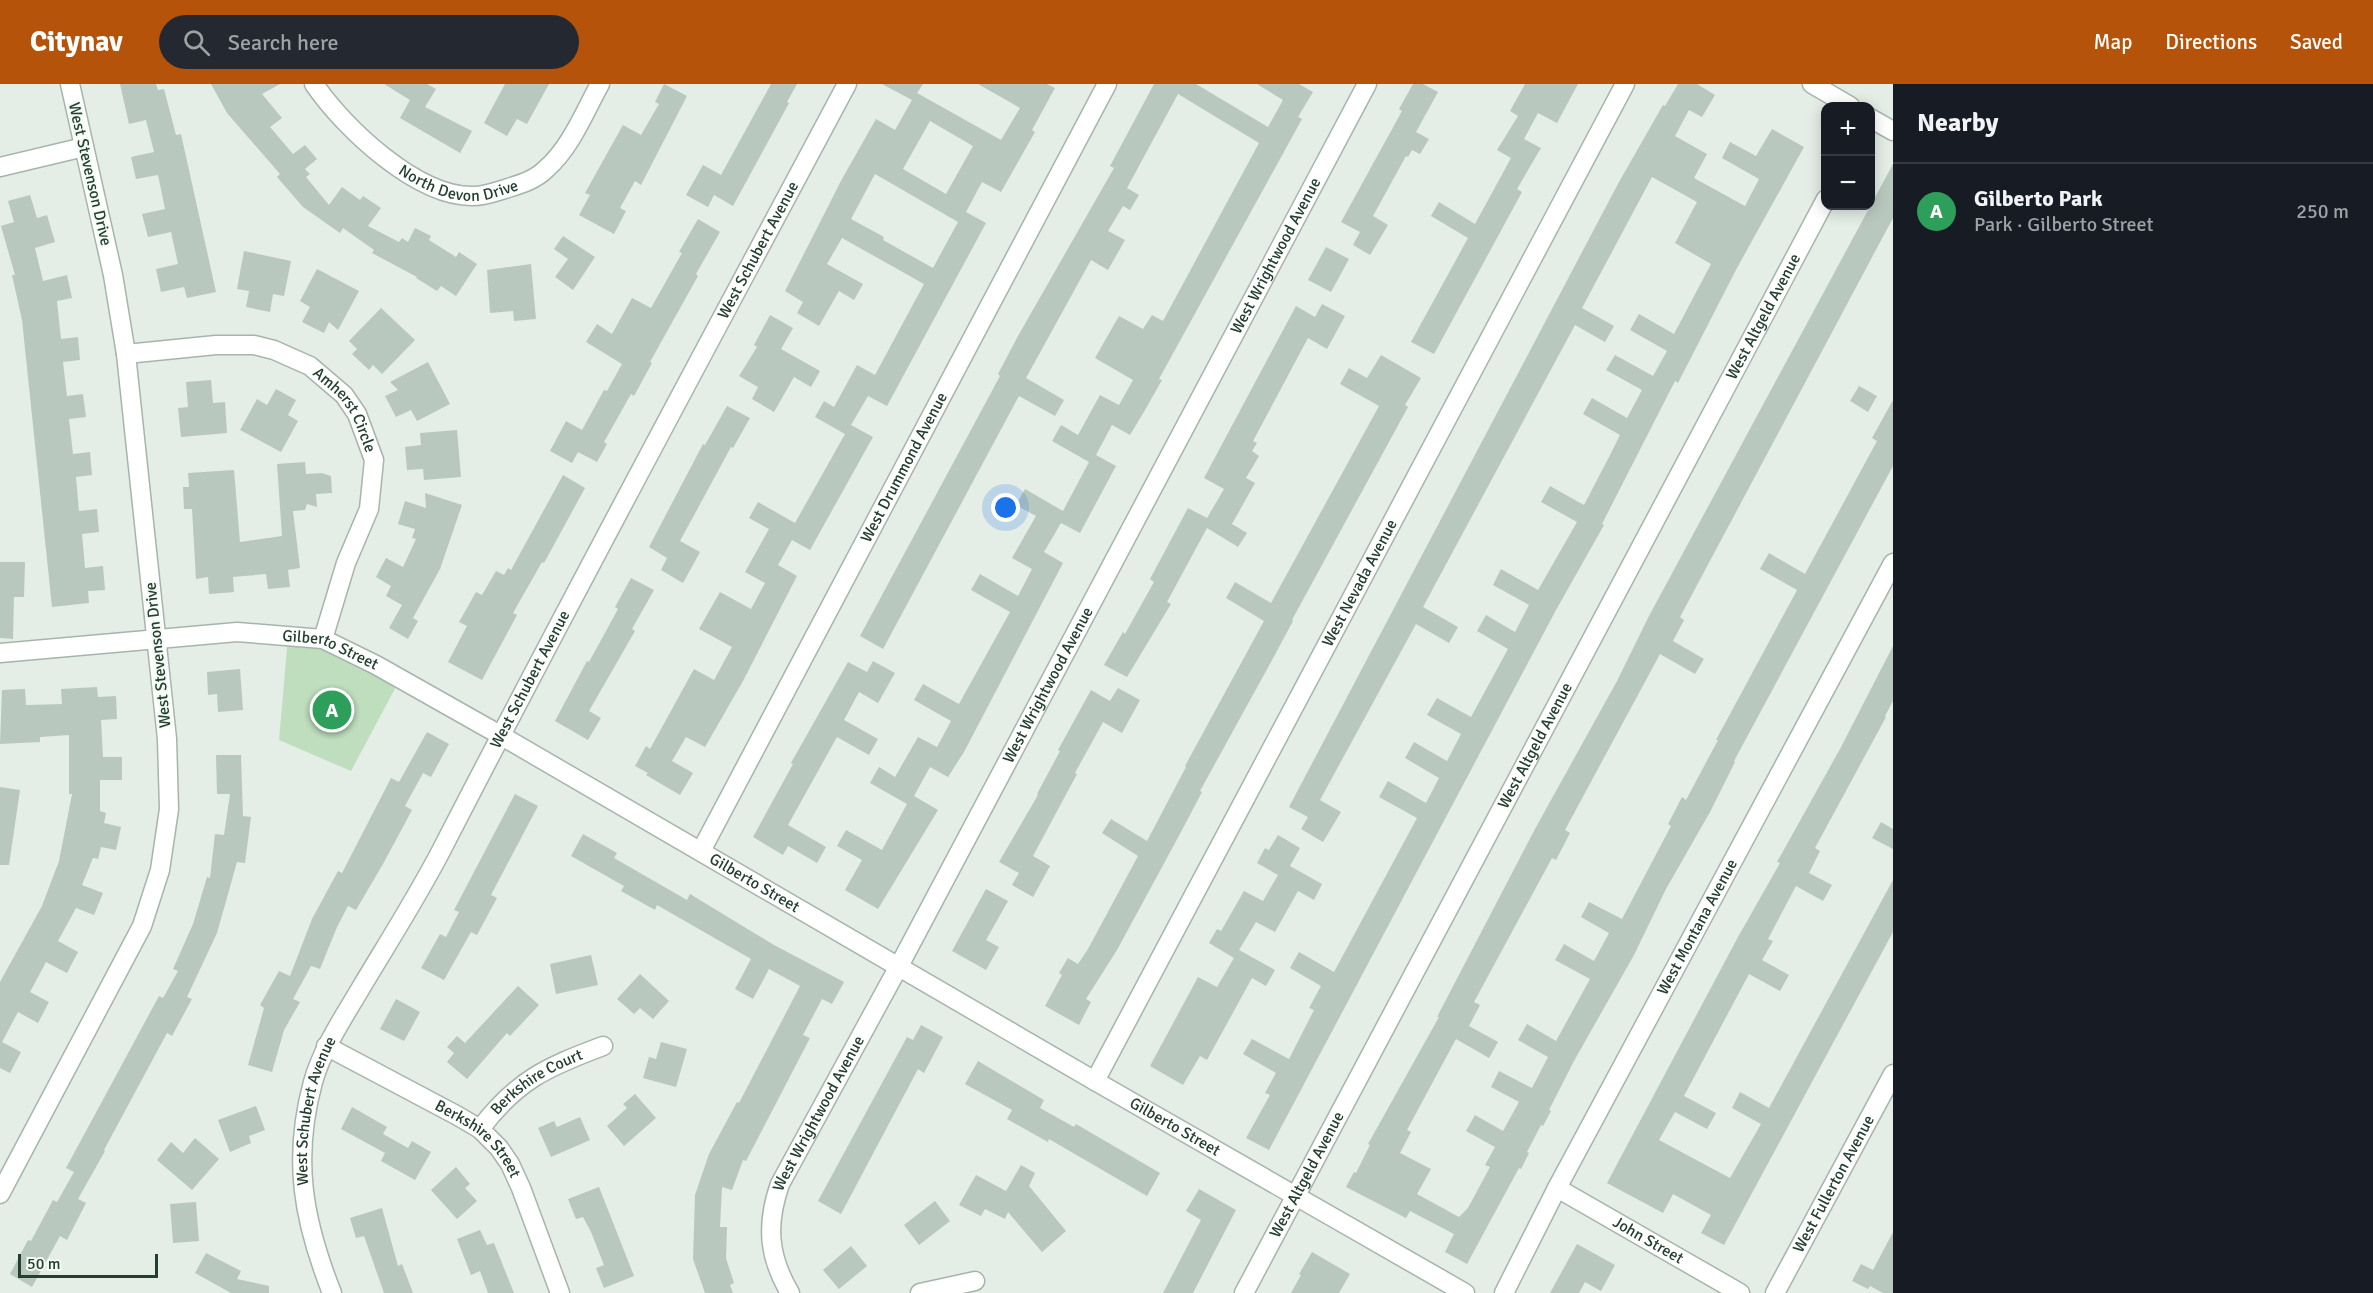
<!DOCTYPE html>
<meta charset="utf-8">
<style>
body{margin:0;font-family:Signika,sans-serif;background:#242831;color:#f1f3f6}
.controls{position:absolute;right:18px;top:18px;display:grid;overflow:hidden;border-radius:12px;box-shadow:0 3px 15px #0003}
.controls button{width:54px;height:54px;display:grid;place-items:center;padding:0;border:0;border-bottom:2px solid #363941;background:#171b24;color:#f1f3f6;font:30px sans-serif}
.scale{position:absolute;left:18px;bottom:15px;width:140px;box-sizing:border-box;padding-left:6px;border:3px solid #233f2f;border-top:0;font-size:16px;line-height:21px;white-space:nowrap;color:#233f2f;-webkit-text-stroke:4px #f4faf5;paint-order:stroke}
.you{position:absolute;left:1006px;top:424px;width:21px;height:21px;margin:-15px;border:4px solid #fff;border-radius:50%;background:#1a73e8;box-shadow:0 0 0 9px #1a73e833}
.badge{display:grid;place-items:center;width:39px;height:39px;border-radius:50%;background:#b45309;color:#fff;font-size:20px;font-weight:700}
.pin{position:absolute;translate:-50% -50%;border:3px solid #fff;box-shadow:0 2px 6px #0006}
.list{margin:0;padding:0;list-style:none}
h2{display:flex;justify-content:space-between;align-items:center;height:78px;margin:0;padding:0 24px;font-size:26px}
h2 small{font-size:20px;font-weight:400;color:#9ea1a6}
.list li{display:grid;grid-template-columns:39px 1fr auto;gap:18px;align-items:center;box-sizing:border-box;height:96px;padding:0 24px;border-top:2px solid #363941}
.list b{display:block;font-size:22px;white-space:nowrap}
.list p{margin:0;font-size:20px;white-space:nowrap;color:#9ea1a6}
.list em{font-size:20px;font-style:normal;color:#9ea1a6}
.icon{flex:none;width:33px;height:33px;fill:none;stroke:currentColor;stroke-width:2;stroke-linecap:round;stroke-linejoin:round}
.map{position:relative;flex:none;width:1893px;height:1209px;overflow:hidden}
header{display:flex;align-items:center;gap:36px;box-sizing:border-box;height:84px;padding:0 30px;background:#b45309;color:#fff}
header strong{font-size:28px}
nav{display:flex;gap:33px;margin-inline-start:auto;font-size:21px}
.search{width:420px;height:54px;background:#242831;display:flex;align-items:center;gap:15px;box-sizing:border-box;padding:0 21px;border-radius:33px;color:#9ea1a6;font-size:22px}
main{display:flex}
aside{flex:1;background:#171b24}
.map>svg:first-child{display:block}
.green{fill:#bedebd}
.building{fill:#b9c8be;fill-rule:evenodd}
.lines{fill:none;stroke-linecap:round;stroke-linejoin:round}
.minor-casing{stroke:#a6b5ab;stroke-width:21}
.minor{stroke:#fff;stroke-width:18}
.labels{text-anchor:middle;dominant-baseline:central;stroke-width:4.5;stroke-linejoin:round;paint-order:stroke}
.street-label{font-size:16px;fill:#233f2f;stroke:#f4faf5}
</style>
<header>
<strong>Citynav</strong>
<div class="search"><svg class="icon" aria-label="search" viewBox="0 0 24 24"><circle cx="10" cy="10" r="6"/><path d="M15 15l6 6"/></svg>Search here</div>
<nav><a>Map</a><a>Directions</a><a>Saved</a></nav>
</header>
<main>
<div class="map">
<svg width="1893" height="1209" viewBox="0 0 1893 1209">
<rect width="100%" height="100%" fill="#e4ede6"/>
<!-- green -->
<polygon class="green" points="288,553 323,559 399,597 351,687 279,656"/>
<!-- building -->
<g class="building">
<polygon points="120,0 156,0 158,6 164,5 176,51 181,50 216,208 187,214 184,203 161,208 156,185 178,180 171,148 148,153 142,130 165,125 158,91 136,95 131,73 154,68 146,36 129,40"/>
<polygon points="211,0 280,0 262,10 282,34 270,43 293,70 305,61 317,75 305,85 310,90 306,93 329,121 342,103 360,116 363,112 381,124 368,142 399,158 402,154 408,158 415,144 431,152 429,156 456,173 459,168 477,180 456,212 441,202 437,207 416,194 417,193 372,169 374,166 343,144 340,149 303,123 277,93 280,90 227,29"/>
<polygon points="384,0 427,0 436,5 425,23 472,47 460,69 400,34 410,16"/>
<polygon points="505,0 549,0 527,40 517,35 507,52 484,39"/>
<polygon points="664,0 687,12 641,101 635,97 620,124 626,127 614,150 579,131 590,111 585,109 623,41 641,51 659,20 655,18"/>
<polygon points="771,0 797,0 787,18 789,19 733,122 714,111 708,123 686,111 703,81 721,91"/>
<path d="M882,0H923L917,9L1001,56L1020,24L978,0H1047L1055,4L1032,46L1035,48L1001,108L982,98L966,128L986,139L887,322L868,312L851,341L873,353L810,466L792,456L778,481L797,492L743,597L705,663L686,653L672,677L693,689L680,711L646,691L648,689L635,682L646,662L650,665L694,585L714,596L732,563L699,545L720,508L751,525L765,499L745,488L769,445L749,434L758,418L795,439L845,350L815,333L824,317L834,323L857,281L875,291L924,200L842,154L827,180L863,200L854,216L839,207L819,242L797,229L803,218L785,207L842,95L876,35L895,46L912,16ZM930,37L973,62L946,110L903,85ZM875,90L958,138L933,184L883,156L884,153L851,135Z"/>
<polygon points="1154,0 1196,0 1268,43 1283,16 1257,0 1299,0 1313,8 1298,33 1302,35 1159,295 1162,296 1145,326 1130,351 1112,341 1096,371 1116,382 1080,449 1061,439 1044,468 1063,479 964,668 948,693 930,683 914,712 938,726 878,825 845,806 862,776 837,762 846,746 882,766 907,720 870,699 879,683 895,693 918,653 937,663 951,637 914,616 923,600 959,620 1010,528 971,506 980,490 1018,512 1032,485 1012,474 1036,432 1016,421 1025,405 1063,427 1089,378 1052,357 1061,341 1078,351 1100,311 1119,321 1133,296 1095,274 1119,232 1143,245 1152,231 1163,237 1259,59 1178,10 1127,104 1139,111 1130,126 1123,122 1108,147 1125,156 1108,186 1091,176 1026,294 1064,316 1055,332 1019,312 883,565 860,552 1000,292 998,290 1018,252 1114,84 1110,82"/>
<polygon points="1413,0 1423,0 1438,8 1416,48 1429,55 1420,70 1412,66 1408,73 1406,72 1373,132 1388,141 1370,171 1353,161 1360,148 1341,138 1402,27 1399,25"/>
<polygon points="1525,0 1578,0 1557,39 1538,29 1524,55 1541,64 1517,105 1522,108 1434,270 1411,258 1468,154 1431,132 1439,118 1475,140 1511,74 1497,66 1518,32 1510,27"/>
<polygon points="1678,0 1697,0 1715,11 1702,33 1689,26 1675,52 1707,70 1694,94 1745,122 1759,95 1722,74 1730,58 1756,72 1772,45 1804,63 1737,184 1678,299 1675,297 1602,440 1604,441 1556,526 1269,1066 1246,1054 1270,1011 1265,1009 1276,989 1243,970 1252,955 1289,975 1314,926 1309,924 1321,902 1290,884 1299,868 1334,888 1417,734 1379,713 1388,697 1426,719 1439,694 1405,674 1414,658 1447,677 1461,650 1427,631 1437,614 1471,633 1508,565 1477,547 1486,531 1515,548 1529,521 1493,501 1501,485 1538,506 1577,438 1541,418 1550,402 1584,421 1609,373 1620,351 1583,330 1592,314 1627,334 1642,306 1606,286 1615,271 1653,292 1667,267 1630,246 1639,230 1674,250 1711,180 1675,159 1697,118 1652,93 1582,224 1614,242 1605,258 1575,241 1423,523 1458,543 1449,559 1416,540 1320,716 1341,728 1323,758 1301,745 1308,733 1289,723 1619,98 1663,21 1665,22"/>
<polygon points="1893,80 1893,134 1680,533 1684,536 1673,557 1704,575 1695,590 1660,570 1565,746 1570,749 1556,776 1552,774 1474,918 1480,921 1469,942 1498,958 1489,974 1456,955 1407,1046 1411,1048 1400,1069 1431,1085 1417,1110 1459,1133 1468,1124 1490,1083 1485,1081 1495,1063 1466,1047 1475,1031 1503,1047 1519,1018 1491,1003 1499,987 1532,1004 1548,973 1518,956 1527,940 1556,957 1590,895 1555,876 1564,860 1594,877 1609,849 1581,833 1589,818 1622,835 1671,742 1668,740 1682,713 1686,716 1718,656 1716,656 1797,506 1760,485 1769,469 1805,490 1877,357 1872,354 1893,316 1893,382 1734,677 1735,678 1710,728 1666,805 1634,871 1574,977 1549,1026 1551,1027 1543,1042 1541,1041 1527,1068 1529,1069 1521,1085 1519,1084 1467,1180 1445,1168 1454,1150 1410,1127 1406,1134 1346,1103 1354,1088 1356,1089 1370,1061 1368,1060 1439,933 1437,933 1535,745 1617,597 1649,532"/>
<polygon points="30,111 37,134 47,131 55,158 35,164 43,197 67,191 72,214 57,217 61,255 78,253 80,276 63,278 67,312 83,310 86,333 69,335 73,370 90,368 92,391 76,393 79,427 97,425 99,448 82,450 85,484 103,482 105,506 88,507 89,519 52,523 22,236 12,191 15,191 1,142 14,138 8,117"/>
<polygon points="698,135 720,148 696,190 698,192 650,278 652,279 634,312 631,310 604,358 607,360 597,378 578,368 572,379 550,367 566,337 582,346 604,306 607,307 622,280 586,258 597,240 612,250 632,214 651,224 682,169 679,168"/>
<polygon points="563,152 595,173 573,206 555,193 568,175 554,165"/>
<polygon points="1326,163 1349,175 1331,208 1308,196"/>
<polygon points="244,167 291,177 284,212 273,210 270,228 246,223 249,207 237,205"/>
<polygon points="531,180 536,235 514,237 513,227 490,229 487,186"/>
<polygon points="317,185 359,207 338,246 329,238 324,249 302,238 310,223 300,217"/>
<polygon points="1322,220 1345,232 1327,265 1308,254 1253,357 1257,359 1252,367 1259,372 1246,394 1255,399 1232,440 1247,449 1238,463 1207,444 1167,518 1171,520 1127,593 1104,581 1123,548 1125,550 1154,498 1150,495 1188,424 1207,434 1224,405 1204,394 1296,222 1315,233"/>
<polygon points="381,224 415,256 382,290 373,281 369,286 352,270 357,265 349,257"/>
<polygon points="770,231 793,244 781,265 820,287 811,303 794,293 774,328 752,315 758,303 739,292 757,263 754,261"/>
<polygon points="1381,271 1421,294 1405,321 1408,323 1292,536 1293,537 1271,578 1200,707 1202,708 1181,748 1117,866 1086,915 1091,918 1079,941 1045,922 1062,891 1059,889 1068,874 1078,880 1088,865 1138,772 1102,749 1111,735 1147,757 1186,683 1185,682 1264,537 1226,514 1235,498 1271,519 1379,322 1340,300 1349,284 1367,294"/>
<polygon points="428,278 450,320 417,337 411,326 396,333 385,312 398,306 390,298"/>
<polygon points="211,296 213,319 225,318 227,349 181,353 178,324 188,323 186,298"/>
<polygon points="1859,302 1877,312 1868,328 1850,317"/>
<polygon points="276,305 296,316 288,331 298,337 281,368 240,346 257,315 267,321"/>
<polygon points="727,322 750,334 733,364 731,363 680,457 700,468 683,499 661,486 667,474 649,463 703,360 705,361"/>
<polygon points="457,346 461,393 424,396 423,385 407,386 405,363 421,361 420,349"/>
<polygon points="305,378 306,390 322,389 331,392 332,409 316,410 317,423 307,420 305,426 293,427 300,484 288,486 290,503 268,505 266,490 233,493 234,508 209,510 208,493 196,495 192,425 184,425 183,403 189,403 188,389 234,386 240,458 282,452 277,380"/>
<polygon points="563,391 585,404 544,479 542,478 513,529 517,531 482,596 448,578 467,542 459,538 476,508 482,511 496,487 504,491 508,484 511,486"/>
<polygon points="425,409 462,421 440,485 413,534 418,537 408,555 389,544 402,521 386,512 391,502 376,493 386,474 403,483 416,455 412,454 415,445 398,440 405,417 426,424"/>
<polygon points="0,478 25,478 24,513 14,513 13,555 0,554"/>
<polygon points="631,494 654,506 632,545 635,547 589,627 601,634 588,656 555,637 587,577 589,578 618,525 615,523"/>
<polygon points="1893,562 1893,617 1885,632 1886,633 1815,764 1820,767 1809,789 1832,801 1823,817 1796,802 1768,855 1773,857 1762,876 1789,891 1780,907 1749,890 1684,1012 1716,1029 1707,1045 1675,1028 1659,1056 1730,1094 1761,1040 1732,1024 1740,1008 1769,1024 1893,796 1893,848 1724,1161 1701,1149 1711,1131 1673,1110 1663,1129 1607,1099 1738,853 1780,779 1777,778 1840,665"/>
<polygon points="873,577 895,589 878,619 859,608 844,636 878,655 869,671 837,653 788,741 826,763 817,779 788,762 783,771 753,753 793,680 791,679 848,578 867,588"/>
<polygon points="240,585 243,626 218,628 217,610 208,611 207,588"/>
<polygon points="97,603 98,613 116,612 117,635 101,636 103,673 122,673 122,696 100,696 100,727 106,729 104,739 121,743 116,766 101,763 98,775 93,774 82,801 103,809 94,831 76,824 58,857 78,868 67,889 46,878 30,908 49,918 38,939 18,928 2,958 21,968 10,989 0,984 0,898 42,822 59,777 72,710 69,710 69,651 40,653 40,658 0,660 2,606 25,605 26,621 62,620 61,605"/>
<polygon points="1118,604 1140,616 1122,649 1103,638 1075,689 1077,690 1033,772 1050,782 1033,813 1012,801 1019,789 999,778 1038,711 1037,710 1060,667 1058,666 1091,606 1110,617"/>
<polygon points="427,648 449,660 431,693 423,689 405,722 412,726 383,780 356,826 348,822 337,843 320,885 311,882 293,915 300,918 284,946 272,988 248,981 264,924 260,921 279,887 290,892 312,835 338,787 342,789 391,694 399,698"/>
<polygon points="216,671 241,671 243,732 251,733 245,779 237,778 217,849 187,913 192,915 172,952 167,949 104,1066 105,1067 78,1115 86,1119 67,1156 60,1152 32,1203 10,1190 28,1156 31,1157 53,1116 57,1118 74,1088 66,1084 159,912 163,914 178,887 173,885 193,840 207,793 210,794 215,750 224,751 230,710 217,710"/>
<polygon points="0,703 20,706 9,781 0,781"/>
<polygon points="515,710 538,722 491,811 497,814 477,851 471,848 444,896 421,884 440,850 446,853 459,828 454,826"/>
<polygon points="1881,738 1893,745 1893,765 1872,754"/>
<polygon points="583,750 617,769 614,774 687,816 690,810 774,861 844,898 832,920 822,915 803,951 810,954 746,1077 743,1076 732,1106 722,1103 720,1143 727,1143 726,1174 734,1199 730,1201 733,1209 705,1209 693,1175 695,1111 709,1070 737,1018 739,1019 800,902 769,885 753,915 735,905 751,875 657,821 655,826 621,807 624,802 571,772"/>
<polygon points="1278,751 1300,764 1290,782 1322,800 1314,816 1298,807 1275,848 1256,838 1239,866 1275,886 1266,902 1252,894 1207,976 1200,972 1183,1001 1150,982 1198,893 1217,903 1234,874 1209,859 1217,845 1221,847 1244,807 1263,817 1278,791 1257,779 1265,764 1269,766"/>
<polygon points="986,805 1008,817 986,856 999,863 986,886 952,867"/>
<polygon points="591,871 598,901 556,910 550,880"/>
<polygon points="640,890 669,917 653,935 640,924 634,930 617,915"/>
<polygon points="518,902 539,921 510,952 507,949 467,995 447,978 454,969 447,963 457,952 465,959"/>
<polygon points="396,915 420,928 404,957 380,945"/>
<polygon points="921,941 943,953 924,989 918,985 841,1130 818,1117 907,953 913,956"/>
<polygon points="661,958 687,965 676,1003 643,994 649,973 656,975"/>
<polygon points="978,977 1044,1016 1040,1024 1074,1043 1076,1040 1160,1089 1147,1112 1049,1055 1048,1058 1007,1035 1012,1026 965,1000"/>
<polygon points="635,1010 656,1034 624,1062 607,1042 627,1024 623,1020"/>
<polygon points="256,1022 265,1046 249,1052 251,1059 230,1068 218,1036"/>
<polygon points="352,1023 387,1043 383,1050 408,1064 412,1057 431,1068 415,1096 381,1077 385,1069 341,1045"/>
<polygon points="580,1033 590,1056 551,1073 538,1044 554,1037 557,1043"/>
<polygon points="195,1054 219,1075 192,1106 157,1076 171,1058 183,1069"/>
<polygon points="1021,1081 1035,1089 1029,1102 1066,1147 1042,1168 1008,1128 1005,1135 985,1125 981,1132 959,1121 976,1091 1006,1107"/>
<polygon points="456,1083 470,1100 465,1104 477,1117 457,1135 431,1106"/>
<polygon points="599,1103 634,1192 604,1204 596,1184 604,1181 591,1148 583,1133 576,1135 568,1115"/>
<polygon points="1199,1105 1236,1126 1193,1209 1163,1209 1201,1136 1186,1127"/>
<polygon points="935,1117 950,1137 919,1161 904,1141"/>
<polygon points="196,1118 199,1157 173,1159 170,1120"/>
<polygon points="382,1124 398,1182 402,1180 413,1209 384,1209 364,1152 356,1154 350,1134"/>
<polygon points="480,1146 487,1161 494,1159 514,1209 488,1209 480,1187 471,1191 457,1155"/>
<polygon points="1893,1148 1893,1209 1883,1209 1870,1202 1868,1205 1852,1197 1861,1180 1873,1186"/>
<polygon points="1577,1160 1615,1181 1601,1207 1585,1198 1579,1209 1550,1209"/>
<polygon points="851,1162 867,1182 839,1205 823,1186"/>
<polygon points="1312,1168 1350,1190 1339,1209 1291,1209 1301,1191 1299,1190"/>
<polygon points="206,1169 241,1187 237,1195 269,1202 269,1209 231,1209 195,1189"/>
</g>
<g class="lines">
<defs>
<g id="minor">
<path id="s1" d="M314,0C344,44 418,114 474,112C485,112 495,108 505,105C521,100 535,96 546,85C571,63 584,29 600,0"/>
<polyline points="1812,0 1850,22"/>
<polyline points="1870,34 1893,47"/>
<polyline points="0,83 84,63"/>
<path id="s2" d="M126,270L216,261H254L274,266L310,282L344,311L357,330L374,376L369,425L346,479L323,555"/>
<path id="s3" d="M0,569L237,548L323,555L376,581L500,651L1095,997L1465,1209"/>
<path id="s4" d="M701,767L1107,0"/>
<path id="s5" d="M326,962L458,1032L480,1045L499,1064L510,1080L521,1104L560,1209"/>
<path id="s6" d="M1095,997L1625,0"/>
<path id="s7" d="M480,1045C517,996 547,983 603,962"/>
<path id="s8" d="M1557,1104L1740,1209"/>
<polyline points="0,1110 142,842 160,786 169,725 167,655 126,270 113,191 70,0"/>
<path id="s9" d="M332,1209C303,1136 292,1075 313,998C323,963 344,933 362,902C389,857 417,813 441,767C573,510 711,255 847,0"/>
<path id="s10" d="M790,1209C768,1172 766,1140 780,1100L899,882L1367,0"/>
<polyline points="920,1209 975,1197"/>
<path id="s11" d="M1244,1209L1826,115"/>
<path id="s12" d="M1504,1209L1557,1104L1893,479"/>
<path id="s13" d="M1775,1209L1893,990"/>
</g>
</defs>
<!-- minor casing -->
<use href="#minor" class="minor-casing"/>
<!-- minor -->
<use href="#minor" class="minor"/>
</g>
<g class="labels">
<!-- street labels -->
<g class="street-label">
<text stroke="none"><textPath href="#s1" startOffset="184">North Devon Drive</textPath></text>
<text transform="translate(90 90) rotate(77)">West Stevenson Drive</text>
<text stroke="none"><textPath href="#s9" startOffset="1160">West Schubert Avenue</textPath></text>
<text stroke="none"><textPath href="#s10" startOffset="1166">West Wrightwood Avenue</textPath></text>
<text stroke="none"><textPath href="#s11" startOffset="1106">West Altgeld Avenue</textPath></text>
<text stroke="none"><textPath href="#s2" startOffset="246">Amherst Circle</textPath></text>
<text stroke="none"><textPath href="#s4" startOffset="434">West Drummond Avenue</textPath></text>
<text stroke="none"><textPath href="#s6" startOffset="564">West Nevada Avenue</textPath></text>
<text stroke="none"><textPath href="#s3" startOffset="334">Gilberto Street</textPath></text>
<text transform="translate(158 571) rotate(-96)">West Stevenson Drive</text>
<text stroke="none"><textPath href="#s9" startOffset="674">West Schubert Avenue</textPath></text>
<text stroke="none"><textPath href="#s10" startOffset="680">West Wrightwood Avenue</textPath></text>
<text stroke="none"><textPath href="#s11" startOffset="620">West Altgeld Avenue</textPath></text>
<text stroke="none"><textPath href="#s3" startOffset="820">Gilberto Street</textPath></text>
<text stroke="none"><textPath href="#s12" startOffset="414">West Montana Avenue</textPath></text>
<text stroke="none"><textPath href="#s7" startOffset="75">Berkshire Court</textPath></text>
<text stroke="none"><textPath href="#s9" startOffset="188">West Schubert Avenue</textPath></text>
<text stroke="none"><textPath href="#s10" startOffset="194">West Wrightwood Avenue</textPath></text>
<text stroke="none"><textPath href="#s3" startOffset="1306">Gilberto Street</textPath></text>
<text stroke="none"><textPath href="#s5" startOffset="180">Berkshire Street</textPath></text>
<text stroke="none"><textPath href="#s11" startOffset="134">West Altgeld Avenue</textPath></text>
<text stroke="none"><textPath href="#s13" startOffset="124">West Fullerton Avenue</textPath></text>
<text stroke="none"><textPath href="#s8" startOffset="105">John Street</textPath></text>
</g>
</g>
</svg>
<div class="controls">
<button>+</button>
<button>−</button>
</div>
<div class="scale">50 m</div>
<div class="you"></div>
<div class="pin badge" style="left:332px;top:626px;background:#2e9e5b">A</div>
</div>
<aside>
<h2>Nearby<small></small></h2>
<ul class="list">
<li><span class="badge" style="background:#2e9e5b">A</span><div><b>Gilberto Park</b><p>Park · Gilberto Street</p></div><em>250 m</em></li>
</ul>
</aside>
</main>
